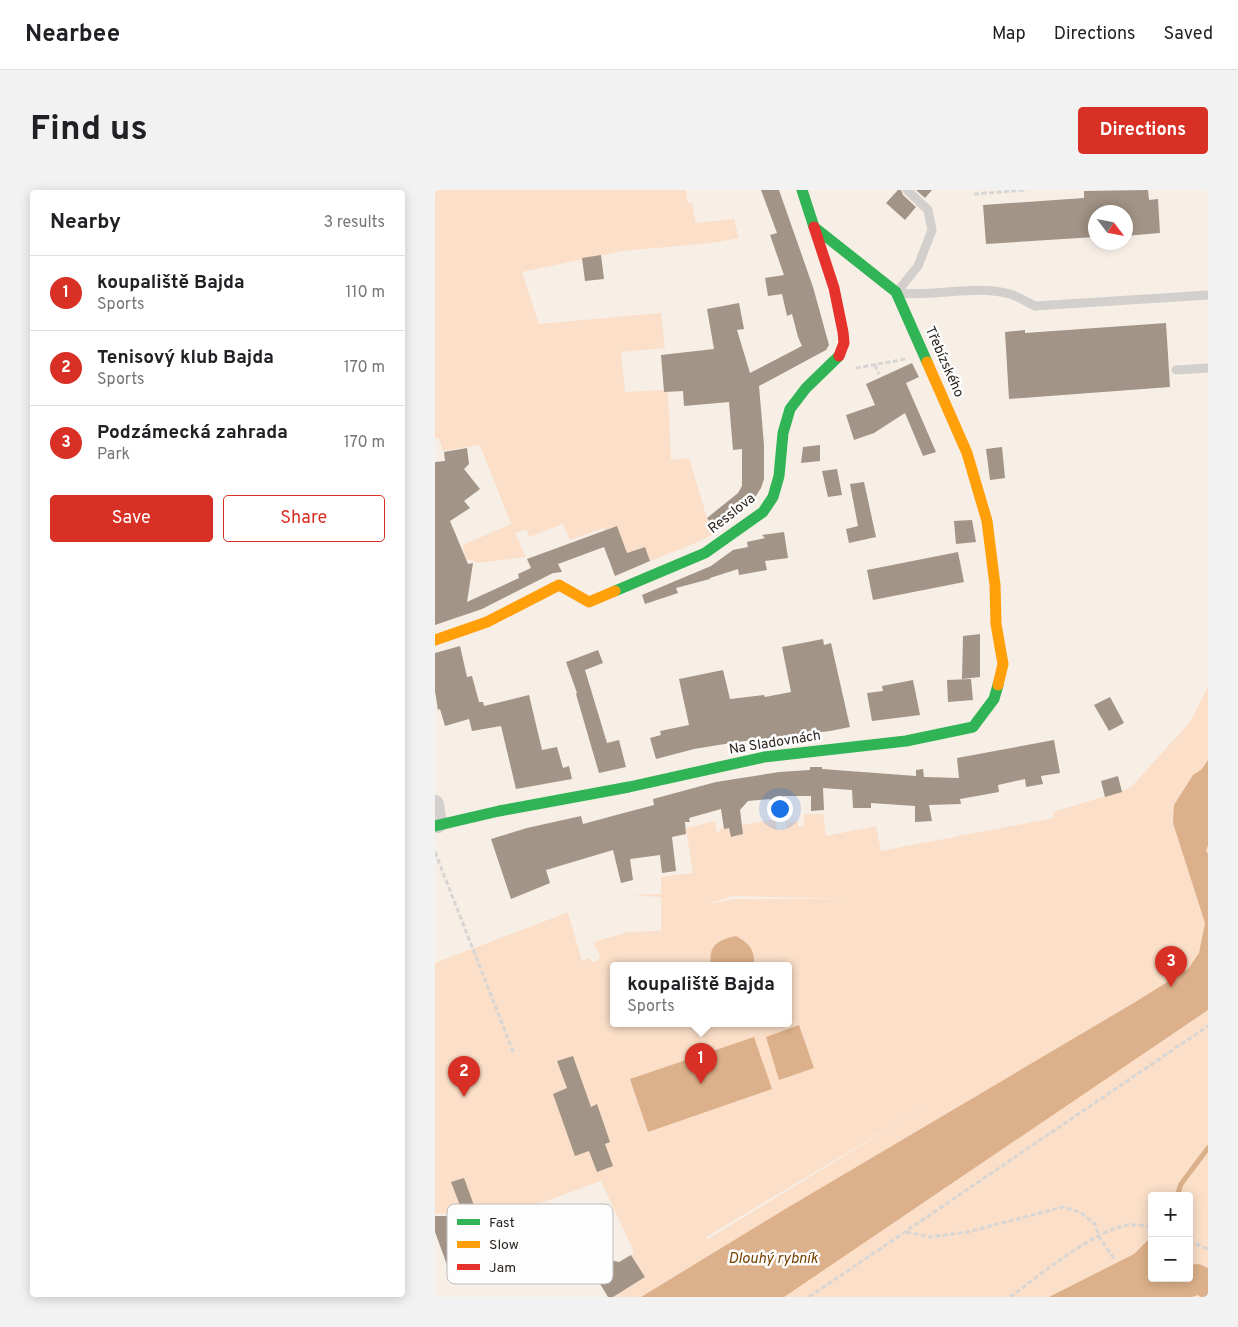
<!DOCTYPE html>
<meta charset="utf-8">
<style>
body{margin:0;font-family:Overpass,sans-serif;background:#f2f2f2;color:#202124}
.controls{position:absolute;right:15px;bottom:15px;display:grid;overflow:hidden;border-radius:5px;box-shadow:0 2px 12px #0003}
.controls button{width:45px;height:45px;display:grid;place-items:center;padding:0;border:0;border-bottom:1px solid #e0e0e0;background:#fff;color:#202124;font:25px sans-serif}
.compass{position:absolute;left:653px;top:15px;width:45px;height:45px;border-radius:50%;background:#fff;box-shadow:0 2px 12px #0003;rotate:122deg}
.you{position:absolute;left:344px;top:618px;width:18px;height:18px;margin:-12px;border:4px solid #fff;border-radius:50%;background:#1a73e8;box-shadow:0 0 0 8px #1a73e833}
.badge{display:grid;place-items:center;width:32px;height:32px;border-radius:50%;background:#d93025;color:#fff;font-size:16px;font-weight:700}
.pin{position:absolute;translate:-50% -41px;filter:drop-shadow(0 1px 2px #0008)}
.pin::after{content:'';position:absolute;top:26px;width:18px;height:15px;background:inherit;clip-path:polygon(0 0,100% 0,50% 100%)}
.popup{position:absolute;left:175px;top:772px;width:182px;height:65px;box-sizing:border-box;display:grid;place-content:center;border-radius:5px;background:#fff;filter:drop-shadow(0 1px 4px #0005);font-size:16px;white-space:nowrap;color:#757577}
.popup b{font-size:19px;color:#202124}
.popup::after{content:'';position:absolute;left:50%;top:100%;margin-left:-10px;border:10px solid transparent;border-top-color:#fff}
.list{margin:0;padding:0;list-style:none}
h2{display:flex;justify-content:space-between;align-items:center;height:65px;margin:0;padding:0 20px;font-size:21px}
h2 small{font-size:16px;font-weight:400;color:#757577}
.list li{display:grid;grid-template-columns:32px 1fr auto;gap:15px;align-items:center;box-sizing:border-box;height:75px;padding:0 20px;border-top:1px solid #e0e0e0}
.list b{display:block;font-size:19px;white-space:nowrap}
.list p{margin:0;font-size:16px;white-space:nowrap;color:#757577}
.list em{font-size:16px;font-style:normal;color:#757577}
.actions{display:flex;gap:10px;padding:15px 20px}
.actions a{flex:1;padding:11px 0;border:1px solid #d93025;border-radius:5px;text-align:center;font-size:18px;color:#d93025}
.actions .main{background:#d93025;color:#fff}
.map{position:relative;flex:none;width:773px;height:1107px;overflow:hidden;border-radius:5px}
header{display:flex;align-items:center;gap:30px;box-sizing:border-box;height:70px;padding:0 25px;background:#fff;border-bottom:1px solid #e0e0e0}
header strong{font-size:24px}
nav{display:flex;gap:28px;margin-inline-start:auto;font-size:18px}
.intro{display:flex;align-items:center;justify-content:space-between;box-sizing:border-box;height:120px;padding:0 30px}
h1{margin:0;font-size:35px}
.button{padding:12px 22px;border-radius:5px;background:#d93025;color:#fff;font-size:18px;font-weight:700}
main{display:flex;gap:30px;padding:0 30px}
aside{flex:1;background:#fff;border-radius:5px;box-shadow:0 2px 12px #0003}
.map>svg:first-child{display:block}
.green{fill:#fbdfc8;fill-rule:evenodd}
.water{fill:#dcb08a}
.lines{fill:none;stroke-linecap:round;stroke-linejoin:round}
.stream{stroke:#dcb08a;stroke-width:5}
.building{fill:#a29486}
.path{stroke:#d8d6d4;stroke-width:3;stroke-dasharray:5 2.5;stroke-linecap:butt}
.lane{stroke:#d2cfcd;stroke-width:9}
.street{stroke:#d2cfcd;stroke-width:18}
.fast{stroke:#30b455;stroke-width:11}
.slow{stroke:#ff9f0a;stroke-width:11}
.jam{stroke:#e5322d;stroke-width:11}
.labels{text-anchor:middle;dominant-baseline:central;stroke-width:5;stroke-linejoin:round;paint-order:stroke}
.street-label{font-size:14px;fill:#2b2520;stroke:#fdfdfd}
.water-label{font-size:15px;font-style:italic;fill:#784200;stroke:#fdfdfd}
.key{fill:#fdfdfd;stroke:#bebcbb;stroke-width:1}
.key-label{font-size:14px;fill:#2b2520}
</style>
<header>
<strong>Nearbee</strong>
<nav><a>Map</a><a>Directions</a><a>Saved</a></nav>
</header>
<div class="intro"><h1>Find us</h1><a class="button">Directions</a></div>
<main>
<aside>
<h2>Nearby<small>3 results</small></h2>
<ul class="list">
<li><span class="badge">1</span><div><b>koupaliště Bajda</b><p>Sports</p></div><em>110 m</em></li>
<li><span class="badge">2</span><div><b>Tenisový klub Bajda</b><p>Sports</p></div><em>170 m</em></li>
<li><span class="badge">3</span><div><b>Podzámecká zahrada</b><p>Park</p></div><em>170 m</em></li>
</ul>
<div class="actions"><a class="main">Save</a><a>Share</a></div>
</aside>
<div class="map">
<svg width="773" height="1107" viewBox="0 0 773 1107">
<rect width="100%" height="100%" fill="#f7eee6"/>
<!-- green -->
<g class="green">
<polygon points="0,0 251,0 253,13 257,13 261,33 299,29 304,48 276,53 187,61 87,82 104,134 226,123 230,158 186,162 190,202 229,200 229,202 233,202 236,270 254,268 272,328 283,342 258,354 215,371 210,357 202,359 197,377 182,336 169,340 168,338 135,350 128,334 94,347 91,339 80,343 91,367 42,373 37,370 30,370 28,355 76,334 45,255 8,261 4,248 0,248"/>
<path d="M773,497V1107H178L210,1087L196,1065L199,1062L166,991L97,1016L107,1042L101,1044L104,1048L40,1071L22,1023L0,1024V773L131,723H133L147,771L154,768L156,771L160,772L164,769L165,765L158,754L162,751L193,742L226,741V707L197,705L226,704V687L258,683L251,638L280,631L282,642H285L284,639L294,638L296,646L308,644L307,635L341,629L342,640L352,639L351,630L353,632L363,631V637L369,636V624H388L391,646L441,636L446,661L619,628L618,622L685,602L696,597L755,532ZM297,706L411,709H300L272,714ZM178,775H354V833H178ZM499,911L273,1049H272L271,1047ZM717,1006H754V1088H717Z"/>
</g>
<!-- water -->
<g class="water">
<polygon points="773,570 773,656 771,660 773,664 773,820 349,1107 206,1107 352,1018 702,811 753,779 764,763 770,733 738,633 739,615 758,585 767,579"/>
<path d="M301,746C314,753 320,760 319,775H276C273,754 284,750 301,746Z"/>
<polygon points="364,835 379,878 344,890 331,847"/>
<polygon points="319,847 337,899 213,942 195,889"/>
<polygon points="717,1046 717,1088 754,1088 754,1075 764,1074 773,1078 773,1107 766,1107 763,1105 757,1107 614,1107 699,1064"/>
</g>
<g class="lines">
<!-- stream -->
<polyline class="stream" points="742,1006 746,994 773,958"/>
</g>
<!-- building -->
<g class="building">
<polygon points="326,0 344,0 378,97 394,155 391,160 324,196 329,255 329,289 326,298 315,315 280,339 272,328 303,303 307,296 307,259 298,260 294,212 249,216 248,201 229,202 226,165 279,159 272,119 304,113 309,139 302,140 315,183 367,156 363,147 357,124 352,126 347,104 333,106 330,88 349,85 335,45 342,43"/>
<polygon points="463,0 466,0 468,5 481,17 470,30 451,13"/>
<polygon points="481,0 497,0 490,8"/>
<polygon points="713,0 714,10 723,9 725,43 690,46 690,22 660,22 660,47 551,54 548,15 649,8 649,1"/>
<polygon points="166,65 169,89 150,91 147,68"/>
<polygon points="731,133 735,197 574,209 570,142 590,140 590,143"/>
<polygon points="477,173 484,187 471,193 501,262 488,266 470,223 439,243 419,250 411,225 440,215 431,194"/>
<polygon points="385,255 385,271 366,273 368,257"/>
<polygon points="567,257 570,288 555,290 551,259"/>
<polygon points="32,258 34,274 29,279 45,299 29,311 35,318 15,331 33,374 38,373 32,412 84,388 83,384 96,378 92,369 182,336 192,363 210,357 215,371 180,386 169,357 123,374 127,382 118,383 47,419 0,435 0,272 10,271 9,262"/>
<polygon points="402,279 407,305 393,307 387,281"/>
<polygon points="429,292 441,347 414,353 411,339 423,336 415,294"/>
<polygon points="537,330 541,352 521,354 519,331"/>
<polygon points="349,342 353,368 330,371 332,380 304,385 303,379 275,388 275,389 241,398 243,403 210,414 207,405 276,376 298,360 313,357 312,352 330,348 327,345"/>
<polygon points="523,362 529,392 438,410 432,380"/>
<polygon points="545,444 545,487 527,489 528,446"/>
<polygon points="388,449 389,455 396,453 415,537 395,541 302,552 259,559 221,569 215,548 226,545 225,541 254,535 244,489 288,480 295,509 329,505 330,507 356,502 347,457"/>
<polygon points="25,456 32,487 37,486 44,512 48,512 49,516 94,505 107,560 122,557 128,578 134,576 137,589 81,599 66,536 37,541 34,529 10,536 5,519 3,520 0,501 0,463"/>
<polygon points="163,460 168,473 150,480 172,553 184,550 191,577 164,583 141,504 142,503 131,472"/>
<polygon points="536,489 538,510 513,512 512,490"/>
<polygon points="478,490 485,525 437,531 432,503 448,501 447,496"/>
<polygon points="675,507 689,533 674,541 659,515"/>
<polygon points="619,550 625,583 606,586 608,594 591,597 590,589 563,595 564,602 525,609 526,614 494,615 497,631 480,632 480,616 436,613 436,618 418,618 417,600 388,598 389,620 376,621 376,606 349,606 351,625 337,627 335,609 313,611 305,620 308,644 296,647 294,638 289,639 286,619 254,628 255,632 250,632 251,644 237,647 241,681 227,683 225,665 195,669 198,690 186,693 178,660 111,680 115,693 76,709 56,649 92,638 146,626 148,634 185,624 219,615 218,609 281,592 344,582 375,580 375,577 387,577 387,579 481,586 481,580 488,579 489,587 524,588 522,568"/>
<polygon points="683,586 687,602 670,607 666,591"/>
<polygon points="138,866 156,917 162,914 175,952 170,954 178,976 162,982 154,961 140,966 118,904 132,898 122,871"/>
<polygon points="29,988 49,1043 29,1051 38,1075 15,1083 0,1042 0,1026 29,1026 16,992"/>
<polygon points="196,1065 210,1087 178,1107 173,1107 161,1087 173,1079 175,1070 184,1072"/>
</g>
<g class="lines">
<!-- path -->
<g class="path">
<polyline points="539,4 592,0"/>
<polyline points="440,175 444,184"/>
<polyline points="421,178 471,169"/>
<polyline points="0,662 79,864"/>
<polyline points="471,1042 495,1047 532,1042 628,1017 645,1022 660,1034 664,1047 680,1070"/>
<polyline points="754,1051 773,1059"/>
<polyline points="374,1107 773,836"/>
<path d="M575,1107C604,1086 660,1039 694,1035C701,1034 709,1036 717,1037"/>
</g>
<!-- lane -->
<g class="lane">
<polyline points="462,102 483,76 497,40 493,20 472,0"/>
<path d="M464,103C501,107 539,94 575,104C584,107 592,112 600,116L773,105"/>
<polyline points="741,180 773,178"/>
</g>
<!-- street -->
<polyline class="street" points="0,614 3,634"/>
<!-- fast -->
<g class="fast">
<polyline points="367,0 379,37 461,102 492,172"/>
<polyline points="180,401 270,363 328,322 338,307 344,286 348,243 355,219 371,198 404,166"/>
<polyline points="0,636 64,621 194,597 329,567 471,551 538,537 559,509 563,495"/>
</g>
<!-- slow -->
<g class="slow">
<polyline points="492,172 532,263 552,331 560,395 561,434 568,474 563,495"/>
<polyline points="0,450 52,432 124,395 154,412 180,401"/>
</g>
<!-- jam -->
<polyline class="jam" points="379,37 399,98 408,142 409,153 404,166"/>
</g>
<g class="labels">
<!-- street labels -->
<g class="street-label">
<text transform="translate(509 172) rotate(66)">Třebízského</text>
<text transform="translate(297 324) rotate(-38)">Resslova</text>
<text transform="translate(340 553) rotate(-9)">Na Sladovnách</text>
</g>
<!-- water labels -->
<g class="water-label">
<text x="338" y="1069">Dlouhý rybník</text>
</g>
</g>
<!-- legend -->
<rect x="12" y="1014" width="166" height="80" rx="8" class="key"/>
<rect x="22" y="1029" width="23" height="6" fill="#30b455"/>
<rect x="22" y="1051" width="23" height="7" fill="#ff9f0a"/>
<rect x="22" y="1074" width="23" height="6" fill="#e5322d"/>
<g class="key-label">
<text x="54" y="1037">Fast</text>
<text x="54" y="1059">Slow</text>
<text x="54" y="1082">Jam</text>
</g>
</svg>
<div class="controls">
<button>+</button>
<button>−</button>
</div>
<svg class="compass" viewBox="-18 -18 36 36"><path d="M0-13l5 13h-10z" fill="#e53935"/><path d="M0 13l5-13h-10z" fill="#757577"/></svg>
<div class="you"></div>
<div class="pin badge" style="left:266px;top:894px">1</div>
<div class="popup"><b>koupaliště Bajda</b>Sports</div>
<div class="pin badge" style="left:29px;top:907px">2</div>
<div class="pin badge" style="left:736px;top:797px">3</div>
</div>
</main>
